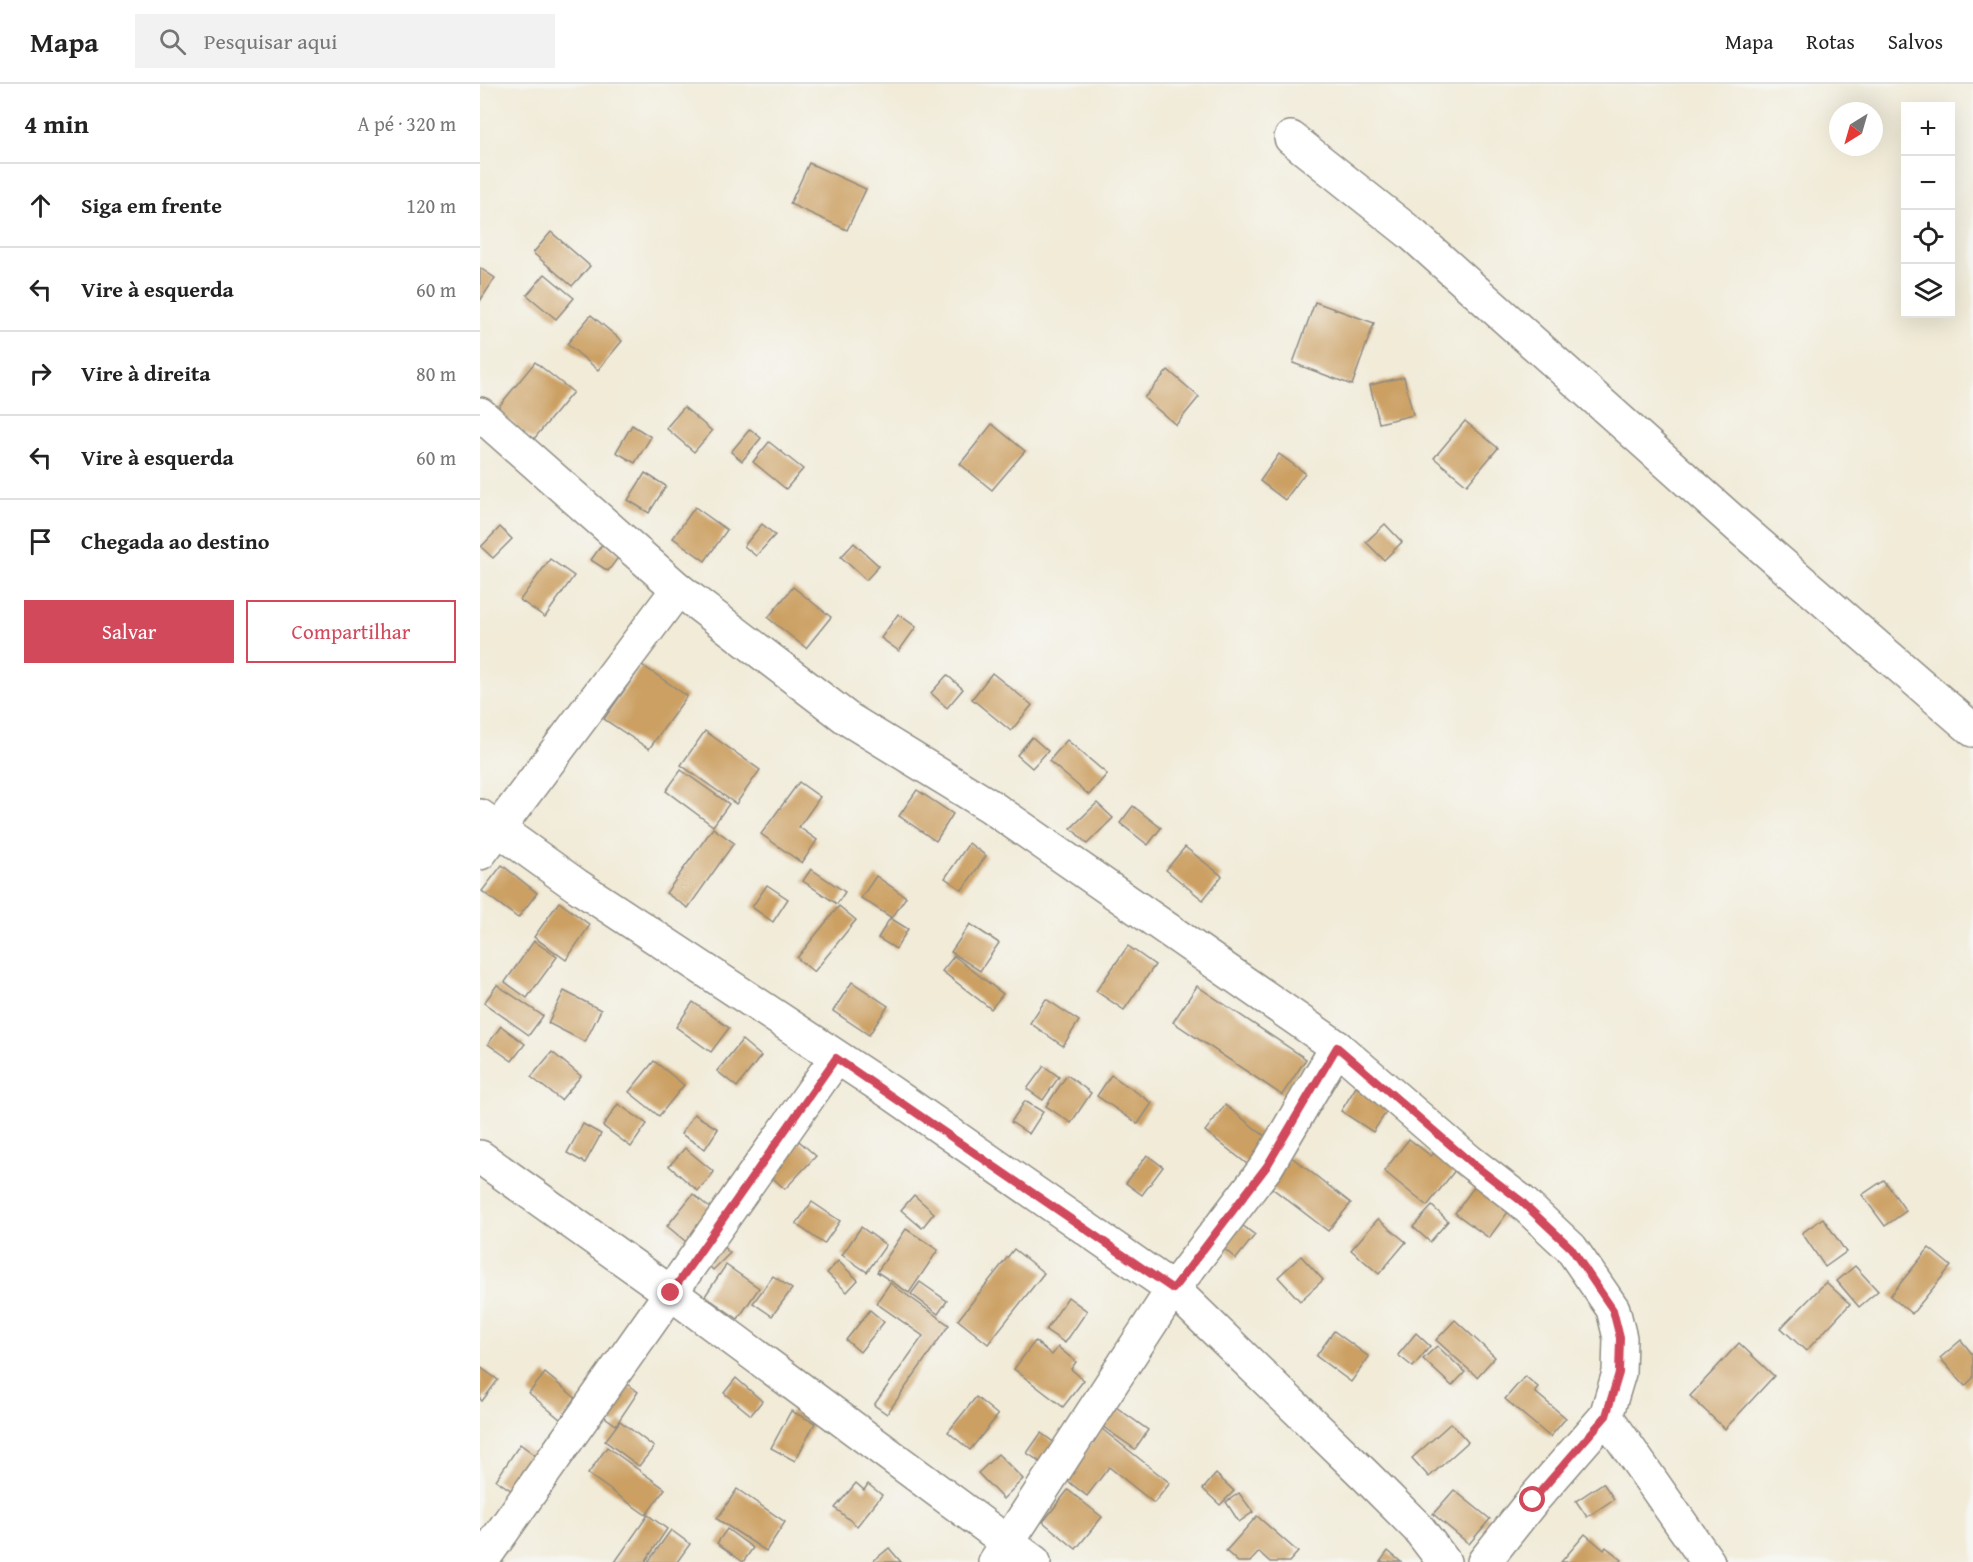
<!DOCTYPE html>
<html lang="pt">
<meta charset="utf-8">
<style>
body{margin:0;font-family:"Gentium Book Plus",serif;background:#f2f2f2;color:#222}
.controls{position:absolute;right:18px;top:18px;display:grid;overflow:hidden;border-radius:0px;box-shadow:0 6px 24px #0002}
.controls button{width:54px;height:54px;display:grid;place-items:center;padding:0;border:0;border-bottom:2px solid #e0e0e0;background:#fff;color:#222;font:30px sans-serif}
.compass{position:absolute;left:1349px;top:18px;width:54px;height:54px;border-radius:50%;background:#fff;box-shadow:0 6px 24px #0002;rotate:217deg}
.stop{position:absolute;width:18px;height:18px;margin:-14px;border:4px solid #d1495b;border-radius:50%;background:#fff}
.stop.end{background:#d1495b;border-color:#fff;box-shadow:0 2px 6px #0008}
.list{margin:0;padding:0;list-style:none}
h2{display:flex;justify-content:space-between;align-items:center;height:78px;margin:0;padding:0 24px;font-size:26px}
h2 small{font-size:20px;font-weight:400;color:#767676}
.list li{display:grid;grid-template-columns:39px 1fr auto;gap:18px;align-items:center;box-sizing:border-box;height:84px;padding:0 24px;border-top:2px solid #e0e0e0}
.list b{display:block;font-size:22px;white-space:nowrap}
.list em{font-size:20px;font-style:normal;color:#767676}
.actions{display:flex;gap:12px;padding:18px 24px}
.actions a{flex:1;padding:14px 0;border:2px solid #d1495b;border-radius:0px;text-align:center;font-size:21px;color:#d1495b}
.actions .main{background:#d1495b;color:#fff}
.icon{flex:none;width:33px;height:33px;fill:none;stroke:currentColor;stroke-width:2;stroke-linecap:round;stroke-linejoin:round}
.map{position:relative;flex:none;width:1493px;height:1478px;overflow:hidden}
header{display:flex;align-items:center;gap:36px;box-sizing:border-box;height:84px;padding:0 30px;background:#fff;border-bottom:2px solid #e0e0e0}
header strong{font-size:28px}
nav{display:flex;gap:33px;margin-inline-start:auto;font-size:21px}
.search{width:420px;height:54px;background:#f2f2f2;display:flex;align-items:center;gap:15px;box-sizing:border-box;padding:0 21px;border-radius:0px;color:#767676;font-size:22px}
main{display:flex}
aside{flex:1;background:#fff}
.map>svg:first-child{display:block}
.building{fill:#cca064}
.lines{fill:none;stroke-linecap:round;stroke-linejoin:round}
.street-casing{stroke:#8e8b82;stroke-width:36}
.street{stroke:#fff;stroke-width:33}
.route{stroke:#d1495b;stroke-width:8}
</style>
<header>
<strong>Mapa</strong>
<div class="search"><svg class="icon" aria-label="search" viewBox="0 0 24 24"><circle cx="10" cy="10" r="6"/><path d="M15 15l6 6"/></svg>Pesquisar aqui</div>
<nav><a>Mapa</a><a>Rotas</a><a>Salvos</a></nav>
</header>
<main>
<aside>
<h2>4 min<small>A pé · 320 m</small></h2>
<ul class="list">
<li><svg class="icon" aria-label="ahead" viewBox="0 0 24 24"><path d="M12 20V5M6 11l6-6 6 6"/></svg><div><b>Siga em frente</b></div><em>120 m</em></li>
<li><svg class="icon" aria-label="left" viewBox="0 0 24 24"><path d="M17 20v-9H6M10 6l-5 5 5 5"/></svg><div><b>Vire à esquerda</b></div><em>60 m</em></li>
<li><svg class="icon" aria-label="right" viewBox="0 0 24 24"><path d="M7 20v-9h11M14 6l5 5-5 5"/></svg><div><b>Vire à direita</b></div><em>80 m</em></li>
<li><svg class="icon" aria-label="left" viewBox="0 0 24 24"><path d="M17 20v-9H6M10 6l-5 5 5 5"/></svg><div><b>Vire à esquerda</b></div><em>60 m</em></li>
<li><svg class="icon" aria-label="arrive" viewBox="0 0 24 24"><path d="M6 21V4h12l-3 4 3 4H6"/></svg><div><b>Chegada ao destino</b></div></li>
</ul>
<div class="actions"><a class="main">Salvar</a><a>Compartilhar</a></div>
</aside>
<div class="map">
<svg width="1493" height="1478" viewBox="0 0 1493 1478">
<rect width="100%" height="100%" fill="#f6f6f2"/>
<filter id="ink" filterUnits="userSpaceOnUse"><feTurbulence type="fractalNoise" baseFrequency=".0167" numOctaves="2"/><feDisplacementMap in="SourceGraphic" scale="12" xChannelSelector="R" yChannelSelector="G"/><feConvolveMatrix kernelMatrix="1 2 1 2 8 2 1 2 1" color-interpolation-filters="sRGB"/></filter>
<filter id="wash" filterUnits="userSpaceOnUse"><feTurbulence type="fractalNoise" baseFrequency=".008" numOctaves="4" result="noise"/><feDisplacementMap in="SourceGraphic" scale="24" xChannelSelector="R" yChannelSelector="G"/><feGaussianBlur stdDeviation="1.35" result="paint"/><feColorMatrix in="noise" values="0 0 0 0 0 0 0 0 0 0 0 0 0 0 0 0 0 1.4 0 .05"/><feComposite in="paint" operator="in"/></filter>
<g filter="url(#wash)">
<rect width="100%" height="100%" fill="#f1ebd8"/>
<g id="blocks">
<!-- building -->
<g class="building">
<polygon points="329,79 386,105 367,146 310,120"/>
<polygon points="71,148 110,182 92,202 53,169"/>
<polygon points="0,184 15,194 0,217"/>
<polygon points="65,190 94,214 76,235 47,211"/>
<polygon points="835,218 894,239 872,301 813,279"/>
<polygon points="111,231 142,257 118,286 87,260"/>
<polygon points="55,278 93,308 53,356 16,326"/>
<polygon points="688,286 719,313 696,341 664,314"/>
<polygon points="924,293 933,331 899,339 890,301"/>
<polygon points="204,323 232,347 214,368 186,344"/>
<polygon points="985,337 1018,364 987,401 954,374"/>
<polygon points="512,340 545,367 512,406 480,380"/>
<polygon points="152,341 171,353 155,379 136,368"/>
<polygon points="270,345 281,354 262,377 251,368"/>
<polygon points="289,358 323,385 306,405 273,378"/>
<polygon points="799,370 825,389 805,416 780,397"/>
<polygon points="165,389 186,402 169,429 148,416"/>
<polygon points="215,423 247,446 225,477 193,454"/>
<polygon points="282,440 295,451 276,472 264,462"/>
<polygon points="905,440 922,458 904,476 886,458"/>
<polygon points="20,443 32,455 13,474 1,463"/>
<polygon points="123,459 140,471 128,487 111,476"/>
<polygon points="374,459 399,482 386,496 361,473"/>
<polygon points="70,475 94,492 65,533 40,516"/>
<polygon points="313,503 351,533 326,564 288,534"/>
<polygon points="418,530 436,543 419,567 401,554"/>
<polygon points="162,581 207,612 169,665 124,635"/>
<polygon points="512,589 552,621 531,647 492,615"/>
<polygon points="467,591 483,605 467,624 451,609"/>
<polygon points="225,647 280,686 256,720 201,681"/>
<polygon points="552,653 568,667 552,684 537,671"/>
<polygon points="587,656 627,690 609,711 569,677"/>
<polygon points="201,686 249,720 233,742 186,707"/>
<polygon points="319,698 340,713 319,743 337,756 322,779 281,750"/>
<polygon points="437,706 473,730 456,757 419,732"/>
<polygon points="617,719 633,734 607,760 591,744"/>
<polygon points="653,722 681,744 668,761 640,739"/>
<polygon points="233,744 254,759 208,824 186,809"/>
<polygon points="489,759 506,772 482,806 465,794"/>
<polygon points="705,763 742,792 723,816 686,786"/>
<polygon points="22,781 57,809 38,834 2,807"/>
<polygon points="331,785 365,808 357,820 323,797"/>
<polygon points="396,792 426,813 412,834 381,814"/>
<polygon points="287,801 308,815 293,838 272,823"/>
<polygon points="79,818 110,841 86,876 54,853"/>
<polygon points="359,822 376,836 334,888 317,874"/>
<polygon points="410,834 428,845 416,865 398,854"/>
<polygon points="490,840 519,859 500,887 471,868"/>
<polygon points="54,857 77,873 47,914 25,898"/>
<polygon points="648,862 675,881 644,926 616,907"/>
<polygon points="474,872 523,910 511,925 462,887"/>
<polygon points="372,898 408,922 389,951 353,927"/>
<polygon points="17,901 63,932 49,951 4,919"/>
<polygon points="717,902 826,975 802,1011 693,938"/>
<polygon points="84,907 121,926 105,958 68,939"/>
<polygon points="566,915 599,937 583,962 550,939"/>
<polygon points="213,918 249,944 231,968 196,943"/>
<polygon points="21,942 45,960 32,977 8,960"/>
<polygon points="262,956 281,972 257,1003 237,987"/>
<polygon points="72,968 101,992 81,1016 51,993"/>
<polygon points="174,977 204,1001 179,1032 149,1008"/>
<polygon points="564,982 579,993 563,1016 547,1005"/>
<polygon points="587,991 611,1009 591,1039 566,1022"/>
<polygon points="631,991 672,1019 658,1040 617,1012"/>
<polygon points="876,1003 909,1024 893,1048 861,1027"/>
<polygon points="545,1017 563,1028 549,1050 531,1038"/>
<polygon points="138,1020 167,1040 151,1063 123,1042"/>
<polygon points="745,1021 791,1057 771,1083 725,1047"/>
<polygon points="214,1030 238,1045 225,1065 201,1050"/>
<polygon points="103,1040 121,1050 105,1079 87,1069"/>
<polygon points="929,1055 951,1072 955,1068 976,1085 947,1122 904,1087"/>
<polygon points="319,1057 336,1072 305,1105 288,1090"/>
<polygon points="205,1064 234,1088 218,1107 189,1082"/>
<polygon points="667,1071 683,1083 662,1111 646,1099"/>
<polygon points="810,1072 871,1119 848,1147 788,1101"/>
<polygon points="1404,1096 1426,1127 1405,1142 1382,1111"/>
<polygon points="997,1099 1031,1124 1009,1154 975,1129"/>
<polygon points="213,1110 236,1129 211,1162 187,1142"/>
<polygon points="434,1111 454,1129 442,1144 421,1126"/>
<polygon points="332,1118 360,1137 344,1160 316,1140"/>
<polygon points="952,1122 968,1137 950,1158 933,1143"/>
<polygon points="1343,1134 1366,1168 1345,1183 1322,1149"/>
<polygon points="898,1135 926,1158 899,1190 871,1166"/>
<polygon points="758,1138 775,1151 756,1175 740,1161"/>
<polygon points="381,1143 406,1161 387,1188 362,1171"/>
<polygon points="426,1145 458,1166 429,1209 397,1188"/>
<polygon points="238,1158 250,1169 233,1186 222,1174"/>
<polygon points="1449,1164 1471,1182 1432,1230 1410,1212"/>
<polygon points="534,1165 564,1189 508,1260 478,1236"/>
<polygon points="821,1172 843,1196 820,1217 798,1193"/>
<polygon points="358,1177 378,1196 367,1208 347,1189"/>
<polygon points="246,1181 279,1204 258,1235 225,1212"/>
<polygon points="1375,1182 1398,1207 1379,1223 1357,1197"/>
<polygon points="293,1192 312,1205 292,1232 273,1219"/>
<polygon points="440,1198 467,1217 458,1230 431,1210"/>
<polygon points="1346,1198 1370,1220 1326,1267 1301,1244"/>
<polygon points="410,1199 469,1241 407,1330 394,1321 443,1252 396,1219"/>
<polygon points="588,1213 607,1227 585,1259 566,1246"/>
<polygon points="390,1226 404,1238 380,1268 366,1256"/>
<polygon points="975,1236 1015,1273 997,1293 956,1256"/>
<polygon points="854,1247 889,1273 871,1298 836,1272"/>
<polygon points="936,1249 950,1262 933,1283 918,1271"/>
<polygon points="1481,1256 1493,1271 1493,1294 1485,1302 1460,1274"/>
<polygon points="555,1257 572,1271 578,1263 596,1278 591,1285 604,1296 583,1323 534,1285"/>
<polygon points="1259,1259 1294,1292 1245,1345 1210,1312"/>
<polygon points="957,1262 985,1288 972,1302 943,1275"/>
<polygon points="0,1283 18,1296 2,1317 0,1315"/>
<polygon points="65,1289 98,1316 81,1336 49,1309"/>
<polygon points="1045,1292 1058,1303 1055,1308 1086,1334 1070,1353 1025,1315"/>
<polygon points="137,1293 158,1308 136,1341 115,1326"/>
<polygon points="256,1294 282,1317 271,1331 244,1309"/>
<polygon points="496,1313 518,1331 490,1366 468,1348"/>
<polygon points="636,1323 668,1346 655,1365 622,1342"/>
<polygon points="311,1327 335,1339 315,1377 291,1364"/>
<polygon points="140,1337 174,1363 159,1382 125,1357"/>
<polygon points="971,1339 988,1358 949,1393 932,1374"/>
<polygon points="622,1345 690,1399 674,1419 629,1383 607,1412 584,1394"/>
<polygon points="561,1349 576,1360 562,1379 547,1369"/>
<polygon points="40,1360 59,1374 35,1409 16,1396"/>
<polygon points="127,1363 185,1405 166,1431 108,1390"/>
<polygon points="518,1370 543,1395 523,1415 498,1389"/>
<polygon points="736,1390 754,1407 740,1421 723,1405"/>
<polygon points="376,1399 384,1406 388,1400 402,1411 377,1442 355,1424"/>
<polygon points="1123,1399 1134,1415 1107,1433 1096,1417"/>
<polygon points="257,1405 305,1438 286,1467 237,1435"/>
<polygon points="588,1406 622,1433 596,1465 563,1438"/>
<polygon points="974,1406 1010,1435 989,1460 953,1430"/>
<polygon points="759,1409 773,1428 759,1438 746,1418"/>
<polygon points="168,1431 187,1445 165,1478 135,1478"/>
<polygon points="777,1432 818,1468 809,1478 790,1478 779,1468 770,1478 758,1478 746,1467"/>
<polygon points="247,1445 273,1464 263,1478 237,1459"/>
<polygon points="191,1446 210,1460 197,1478 168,1478"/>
<polygon points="1105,1450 1124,1466 1126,1463 1142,1476 1140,1478 1081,1478"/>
<polygon points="409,1464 421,1478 392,1478"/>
<polygon points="908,1467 921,1478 900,1478"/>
</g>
</g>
</g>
<g filter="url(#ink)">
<use href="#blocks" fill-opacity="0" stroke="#8e8b82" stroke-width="1.5"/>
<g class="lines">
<defs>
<g id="street">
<polyline points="811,54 933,151 1259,443 1493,646"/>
<polyline points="0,330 198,505 287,573 368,635 510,722 857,963 989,1077 1041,1117 1091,1164 1133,1225 1140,1254 1139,1289 1126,1332 1228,1478"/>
<polyline points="0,732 96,801 410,1008 693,1205 885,1391 938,1444 964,1478"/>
<polyline points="0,769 198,505"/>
<polyline points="0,1073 191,1209 554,1478"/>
<polyline points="1,1478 356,974"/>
<polyline points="515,1478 693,1205 787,1082 857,963"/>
<polyline points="1004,1478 1053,1416 1126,1332"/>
</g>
</defs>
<!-- street casing -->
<use href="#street" class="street-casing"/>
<!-- street -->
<use href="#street" class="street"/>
</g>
</g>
<g class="lines" filter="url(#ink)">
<!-- route -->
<polyline class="route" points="191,1209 356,974 693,1205 787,1082 857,963 989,1077 1041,1117 1091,1164 1133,1226 1140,1254 1139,1289 1126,1332 1053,1416"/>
</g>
</svg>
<div class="controls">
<button>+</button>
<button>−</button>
<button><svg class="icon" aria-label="locate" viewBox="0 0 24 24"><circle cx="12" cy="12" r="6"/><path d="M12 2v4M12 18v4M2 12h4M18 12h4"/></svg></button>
<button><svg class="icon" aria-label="layers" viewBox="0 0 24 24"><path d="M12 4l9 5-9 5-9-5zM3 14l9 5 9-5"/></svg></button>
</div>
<svg class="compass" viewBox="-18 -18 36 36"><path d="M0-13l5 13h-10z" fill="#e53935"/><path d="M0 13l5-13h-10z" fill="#767676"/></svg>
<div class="stop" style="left:1053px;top:1416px"></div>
<div class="stop end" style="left:191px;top:1209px"></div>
</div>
</main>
